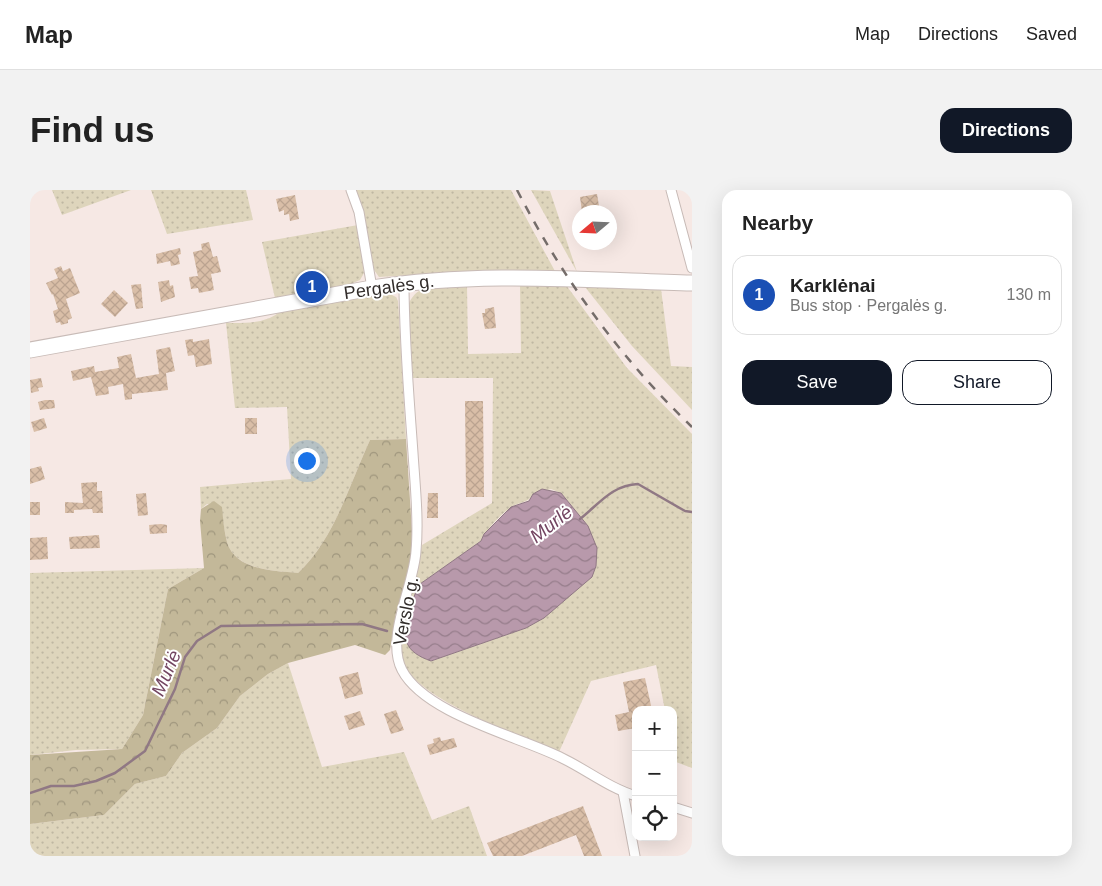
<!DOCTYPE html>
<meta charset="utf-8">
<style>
body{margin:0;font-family:Arial,sans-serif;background:#f2f2f2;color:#222}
.controls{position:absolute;right:15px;bottom:15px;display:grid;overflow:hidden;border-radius:10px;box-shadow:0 5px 20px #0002}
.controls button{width:45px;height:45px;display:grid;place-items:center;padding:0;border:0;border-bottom:1px solid #e0e0e0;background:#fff;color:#222;font:25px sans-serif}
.compass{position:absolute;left:542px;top:15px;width:45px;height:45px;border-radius:50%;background:#fff;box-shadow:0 5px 20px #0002;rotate:251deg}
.you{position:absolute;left:276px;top:270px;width:18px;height:18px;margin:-12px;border:4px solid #fff;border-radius:50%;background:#1a73e8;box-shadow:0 0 0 8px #1a73e833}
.badge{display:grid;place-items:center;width:32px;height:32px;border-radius:50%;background:#111827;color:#fff;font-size:16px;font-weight:700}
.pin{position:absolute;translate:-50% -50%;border:2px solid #fff;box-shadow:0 1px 5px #0006}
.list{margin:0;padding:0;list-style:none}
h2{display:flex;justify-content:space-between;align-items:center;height:65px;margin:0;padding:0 20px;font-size:21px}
h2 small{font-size:16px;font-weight:400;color:#767676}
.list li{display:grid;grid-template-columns:32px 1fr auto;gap:15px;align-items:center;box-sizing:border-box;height:80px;margin:0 10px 10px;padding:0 10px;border:1px solid #e0e0e0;border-radius:15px}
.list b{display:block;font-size:19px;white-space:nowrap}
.list p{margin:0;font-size:16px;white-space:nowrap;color:#767676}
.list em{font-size:16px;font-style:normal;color:#767676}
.actions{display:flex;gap:10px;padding:15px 20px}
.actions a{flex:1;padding:11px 0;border:1px solid #111827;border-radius:15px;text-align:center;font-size:18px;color:#111827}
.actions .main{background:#111827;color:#fff}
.icon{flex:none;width:28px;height:28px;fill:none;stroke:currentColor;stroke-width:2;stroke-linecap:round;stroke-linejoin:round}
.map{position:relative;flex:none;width:662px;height:666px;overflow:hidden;border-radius:15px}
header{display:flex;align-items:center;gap:30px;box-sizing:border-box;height:70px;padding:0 25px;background:#fff;border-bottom:1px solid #e0e0e0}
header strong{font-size:24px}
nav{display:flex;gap:28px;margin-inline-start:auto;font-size:18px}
.intro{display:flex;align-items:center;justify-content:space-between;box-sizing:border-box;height:120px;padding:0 30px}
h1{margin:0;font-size:35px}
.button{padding:12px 22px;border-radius:15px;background:#111827;color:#fff;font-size:18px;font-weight:700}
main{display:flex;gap:30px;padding:0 30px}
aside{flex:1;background:#fff;border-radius:15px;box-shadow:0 5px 20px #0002}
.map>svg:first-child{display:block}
.grass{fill:url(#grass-dots);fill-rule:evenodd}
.forest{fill:url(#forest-crowns)}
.water{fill:url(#water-waves);stroke:#907884}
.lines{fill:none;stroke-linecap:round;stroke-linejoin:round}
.stream{stroke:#907884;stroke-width:2.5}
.building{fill:url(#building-cross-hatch)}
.minor-casing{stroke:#c8bbb7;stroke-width:11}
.primary-casing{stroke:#c8bbb7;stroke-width:17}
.minor{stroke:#fff;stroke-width:9}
.primary{stroke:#fff;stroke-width:15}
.rail{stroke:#756d6a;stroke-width:2.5;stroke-dasharray:9 9;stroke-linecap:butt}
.labels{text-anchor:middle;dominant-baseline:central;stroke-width:4;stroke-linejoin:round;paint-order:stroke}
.street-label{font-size:18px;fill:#312c2a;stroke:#fff}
.water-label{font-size:19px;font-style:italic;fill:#734561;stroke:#fff}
</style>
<header>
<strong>Map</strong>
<nav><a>Map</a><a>Directions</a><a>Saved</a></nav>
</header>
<div class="intro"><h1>Find us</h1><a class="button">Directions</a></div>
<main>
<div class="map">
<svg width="662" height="666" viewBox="0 0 662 666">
<defs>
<pattern id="grass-dots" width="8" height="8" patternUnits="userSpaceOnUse" patternTransform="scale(1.25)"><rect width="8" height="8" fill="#ded5bc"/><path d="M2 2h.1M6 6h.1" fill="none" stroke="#bfb7a2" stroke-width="1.8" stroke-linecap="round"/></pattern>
<pattern id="forest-crowns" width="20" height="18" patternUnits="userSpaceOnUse" patternTransform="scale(1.25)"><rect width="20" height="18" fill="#c3b899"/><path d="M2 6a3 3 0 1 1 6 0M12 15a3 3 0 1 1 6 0" fill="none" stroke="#9f967d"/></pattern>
<pattern id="water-waves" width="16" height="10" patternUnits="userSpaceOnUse" patternTransform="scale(1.25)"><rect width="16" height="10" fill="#b899ab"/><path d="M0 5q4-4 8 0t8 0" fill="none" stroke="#967d8b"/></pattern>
<pattern id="building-cross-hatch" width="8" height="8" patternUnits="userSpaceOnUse" patternTransform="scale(1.25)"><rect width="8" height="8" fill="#d9bea7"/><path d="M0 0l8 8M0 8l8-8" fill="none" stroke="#bba390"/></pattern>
</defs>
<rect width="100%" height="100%" fill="#f6e8e4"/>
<!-- grass -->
<g class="grass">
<polygon points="22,0 101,0 32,25"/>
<polygon points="121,0 216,0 223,30 137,44"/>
<polygon points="326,0 481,0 526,83 414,83 349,87 342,77 335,32"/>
<polygon points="501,0 520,1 547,82"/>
<polygon points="328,35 334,83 330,90 318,95 245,108 232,52"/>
<path d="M437,95L438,164L491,163L490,95H536L597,178L662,244V578L646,572L643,560V520H635L626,475L561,491L529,562C492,546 379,508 370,466C366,443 380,407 386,384C389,374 390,364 392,355L462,313L463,188H380L378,116C387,90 414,96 437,95ZM521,299L531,303L558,336L496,438L401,471L390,394L451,351C456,340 470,325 480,318C489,311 497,314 504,304Z"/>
<polygon points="555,97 631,99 641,176 662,177 662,220 602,156"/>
<path d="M356,102L366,107L368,111L376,249L340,250C320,293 304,350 268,383C244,381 205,380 197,352C194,341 193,328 191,317L177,314L171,319L170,297L261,289L257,217L205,218L196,133C214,133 234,134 248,123Z"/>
<polygon points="174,378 138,399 113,525 92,559 46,560 0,565 0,383"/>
<polygon points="258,473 292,577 374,562 402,630 439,616 457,666 0,666 0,634 74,625 105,594 136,586 152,563 187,538 210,506 238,484"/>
</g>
<!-- forest -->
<path class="forest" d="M376,249L382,341L381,372L366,423L360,460L355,465L325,455L258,473L238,484L210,506L187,538L152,563L136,586L105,594L74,625L0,634V565L92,559L113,525L138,399L174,378L170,331L171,319L184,311L192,317C193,328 194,341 197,352C205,380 243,381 268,383C304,350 320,293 340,250Z"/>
<!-- water -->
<path class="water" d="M512,299L531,303L558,336L567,358L566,376L562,387L514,428L496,438L401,471C375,462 371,449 379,424C382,413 384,404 390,394L451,351L454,344L481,317L499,311L503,304Z"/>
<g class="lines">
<!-- stream -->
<g class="stream">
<path d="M550,329C569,314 582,295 608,294L655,321L662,322"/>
<polyline points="0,603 21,596 44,596 66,591 85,583 115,561 145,499 155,467 167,451 191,436 332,434 357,441"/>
</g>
</g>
<!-- building -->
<g class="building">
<polygon points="567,4 570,22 552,22 550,7"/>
<polygon points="265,5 269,29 260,31 259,24 254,25 254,20 249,22 246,9"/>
<polygon points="179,52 183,67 187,66 191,82 181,84 184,100 169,103 168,98 161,99 159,87 168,86 163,62 172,60 171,54"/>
<polygon points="150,58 151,64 148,65 150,74 141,76 140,71 127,74 126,64"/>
<polygon points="31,76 33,81 40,78 50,103 36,109 42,128 38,130 38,133 31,135 30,132 26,133 23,121 28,119 23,104 22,105 16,93 28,88 24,79"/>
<polygon points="139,90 140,96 143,95 145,107 131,112 128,92"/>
<polygon points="111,94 113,118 106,119 101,95"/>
<polygon points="84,100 98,113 85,127 71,114"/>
<polygon points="464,117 466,138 455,139 452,123 455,123 455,119"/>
<polygon points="163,149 163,152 179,149 182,174 166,177 164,165 158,166 155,150"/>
<polygon points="140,157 145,181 136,183 138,200 102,204 102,209 95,210 93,194 78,197 79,204 66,206 61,187 43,191 41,181 64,176 65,182 89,178 87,167 101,164 106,188 129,184 126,160"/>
<polygon points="11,188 13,197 8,198 9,201 1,203 0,190"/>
<polygon points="15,210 24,210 25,218 10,220 8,212"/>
<polygon points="435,211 453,211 454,307 436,307"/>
<polygon points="14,228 17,238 4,242 1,232"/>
<rect x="215" y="228" width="12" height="16"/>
<polygon points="11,276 15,289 0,294 0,279"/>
<polygon points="67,292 67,301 72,301 73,323 63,323 62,319 44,320 44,323 35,323 35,312 53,313 51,293"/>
<polygon points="116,303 118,325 108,326 106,304"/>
<polygon points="398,303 408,303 408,328 397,328"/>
<rect x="0" y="312" width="10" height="13"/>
<polygon points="131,334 137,335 137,343 120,344 119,335"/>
<polygon points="69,345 70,358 40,359 39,347"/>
<polygon points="17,347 18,369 0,370 0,348"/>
<polygon points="328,482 333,504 315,509 309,487"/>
<polygon points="615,488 622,520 606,520 606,538 588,541 585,525 599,522 593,492"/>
<polygon points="366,520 374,540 361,544 354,524"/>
<polygon points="330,521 335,535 319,540 314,526"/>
<polygon points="410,547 411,551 424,548 427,557 400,565 397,555 404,553 403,549"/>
<polygon points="553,616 572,666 554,666 546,645 492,666 463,666 457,653"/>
</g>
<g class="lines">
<defs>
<g id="minor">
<polyline points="321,0 329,22 342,98"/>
<polyline points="641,0 662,78"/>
<path d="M374,93C374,150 379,206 383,263C385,295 389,329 386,361C384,396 355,447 372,480C395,524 488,546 532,568C557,580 579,598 606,606"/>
<polyline points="593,602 605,666"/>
<polyline points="643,617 662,623"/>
</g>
<path id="primary" d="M0,160L342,98C448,81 555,90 662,93"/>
</defs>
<!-- minor casing -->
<use href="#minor" class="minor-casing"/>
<!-- primary casing -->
<use href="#primary" class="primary-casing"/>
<!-- minor -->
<use href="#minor" class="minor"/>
<!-- primary -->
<use href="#primary" class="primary"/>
<!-- rail -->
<path class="rail" d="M487,0C533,89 590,168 662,237"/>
</g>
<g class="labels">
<!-- street labels -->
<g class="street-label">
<text transform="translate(359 97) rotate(-8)">Pergalės g.</text>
<text transform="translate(376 421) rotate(-79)">Verslo g.</text>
</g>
<!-- water labels -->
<g class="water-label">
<text transform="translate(521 334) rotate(-38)">Murlė</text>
<text transform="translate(136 483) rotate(-67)">Murlė</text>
</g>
</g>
</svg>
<div class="controls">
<button>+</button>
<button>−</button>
<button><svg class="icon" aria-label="locate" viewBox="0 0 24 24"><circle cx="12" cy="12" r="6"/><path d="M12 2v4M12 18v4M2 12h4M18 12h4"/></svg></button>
</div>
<svg class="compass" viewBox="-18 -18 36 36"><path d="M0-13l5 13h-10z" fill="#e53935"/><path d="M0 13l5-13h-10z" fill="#767676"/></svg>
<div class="you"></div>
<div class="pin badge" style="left:282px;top:97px;background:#1a4fb4">1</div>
</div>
<aside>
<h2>Nearby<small></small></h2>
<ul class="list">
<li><span class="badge" style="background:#1a4fb4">1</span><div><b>Karklėnai</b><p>Bus stop · Pergalės g.</p></div><em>130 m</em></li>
</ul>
<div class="actions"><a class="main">Save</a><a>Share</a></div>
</aside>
</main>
